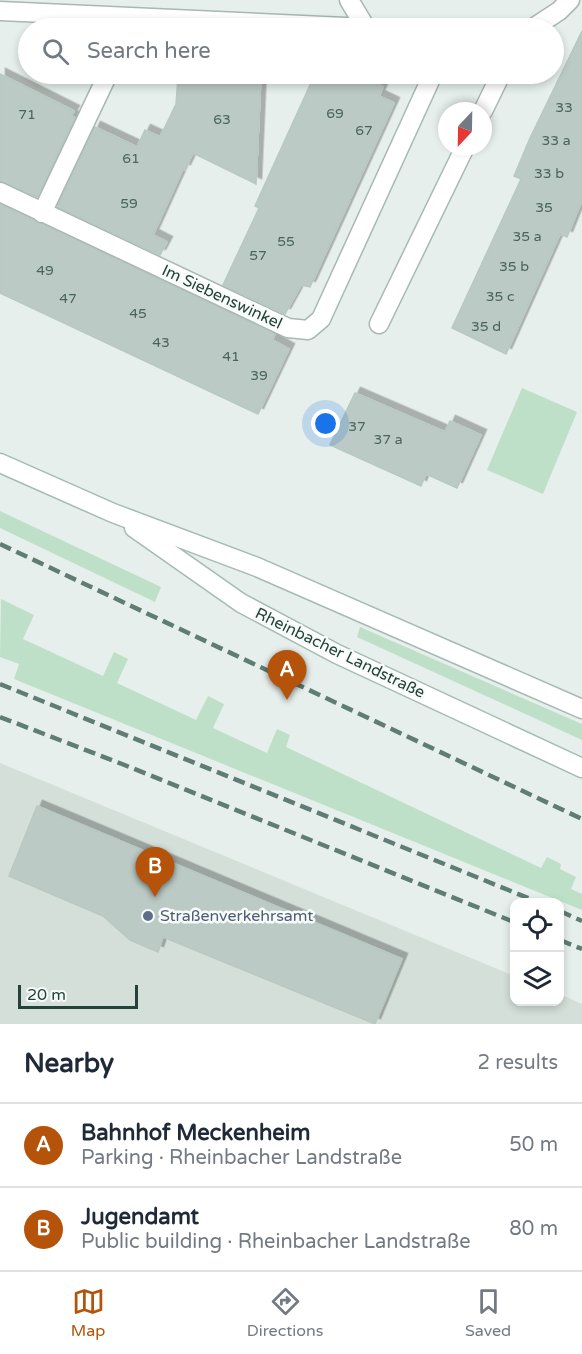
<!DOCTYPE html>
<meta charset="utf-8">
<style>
body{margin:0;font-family:"Varela Round",sans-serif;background:#f2f2f3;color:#1f2937}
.controls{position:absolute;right:18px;bottom:18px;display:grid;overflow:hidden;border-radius:12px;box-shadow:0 3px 9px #0003}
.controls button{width:54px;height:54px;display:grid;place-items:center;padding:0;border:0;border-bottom:2px solid #e0e1e3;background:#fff;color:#1f2937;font:30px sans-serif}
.compass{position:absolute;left:438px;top:102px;width:54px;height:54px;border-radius:50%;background:#fff;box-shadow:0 3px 9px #0003;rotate:202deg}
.scale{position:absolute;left:18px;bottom:15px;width:120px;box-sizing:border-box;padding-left:6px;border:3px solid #24423a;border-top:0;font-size:16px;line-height:21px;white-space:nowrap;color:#24423a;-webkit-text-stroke:4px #f7fbf9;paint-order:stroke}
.you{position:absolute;left:326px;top:424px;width:21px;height:21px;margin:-15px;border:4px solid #fff;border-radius:50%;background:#1a73e8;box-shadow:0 0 0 9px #1a73e833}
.badge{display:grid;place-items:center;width:39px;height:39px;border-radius:50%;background:#b45309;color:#fff;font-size:20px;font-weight:700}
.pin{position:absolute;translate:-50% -50px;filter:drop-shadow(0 2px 3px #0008)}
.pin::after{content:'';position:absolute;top:32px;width:21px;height:18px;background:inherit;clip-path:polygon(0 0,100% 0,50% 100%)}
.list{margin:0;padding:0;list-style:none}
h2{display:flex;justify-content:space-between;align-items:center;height:78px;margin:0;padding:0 24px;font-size:26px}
h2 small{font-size:20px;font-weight:400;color:#747a83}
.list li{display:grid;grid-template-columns:39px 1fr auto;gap:18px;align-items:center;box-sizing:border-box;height:84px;padding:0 24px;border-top:2px solid #e0e1e3}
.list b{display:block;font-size:22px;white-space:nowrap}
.list p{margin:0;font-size:20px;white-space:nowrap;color:#747a83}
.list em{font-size:20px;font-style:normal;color:#747a83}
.icon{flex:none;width:33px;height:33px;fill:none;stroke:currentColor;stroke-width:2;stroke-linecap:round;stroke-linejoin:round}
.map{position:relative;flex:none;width:582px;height:1024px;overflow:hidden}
.search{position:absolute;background:#fff;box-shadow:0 3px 9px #0003;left:18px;right:18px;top:18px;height:66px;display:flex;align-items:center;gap:15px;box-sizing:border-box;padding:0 21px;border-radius:33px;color:#747a83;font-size:22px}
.sheet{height:246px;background:#fff}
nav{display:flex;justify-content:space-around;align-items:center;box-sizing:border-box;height:84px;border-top:2px solid #e0e1e3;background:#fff;font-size:16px;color:#747a83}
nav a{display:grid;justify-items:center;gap:3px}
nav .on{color:#b45309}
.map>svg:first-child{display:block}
.built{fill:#d4dfda}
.green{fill:#bfe0c8}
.building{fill:#bbcac4;stroke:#b8c9c2;stroke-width:1.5;filter:url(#shadow)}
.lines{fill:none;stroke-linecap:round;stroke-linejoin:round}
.lane-casing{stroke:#a8b8b2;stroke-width:21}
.street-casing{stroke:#a8b8b2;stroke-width:21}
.secondary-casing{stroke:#a4bbb3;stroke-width:21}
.lane{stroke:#fff;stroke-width:18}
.street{stroke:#fff;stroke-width:18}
.secondary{stroke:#fff;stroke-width:18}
.rail{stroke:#5f7d75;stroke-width:4.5;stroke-dasharray:12 6;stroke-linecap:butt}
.service-dot{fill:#5c6f8a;stroke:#f7fbf9;stroke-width:2}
.labels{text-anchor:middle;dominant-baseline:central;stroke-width:5;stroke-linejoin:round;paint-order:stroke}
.number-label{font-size:14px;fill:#4a645c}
.street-label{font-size:16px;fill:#24423a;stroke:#f7fbf9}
.service-label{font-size:16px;fill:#4e5e75;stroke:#f7fbf9;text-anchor:start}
</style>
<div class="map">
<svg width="582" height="1024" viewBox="0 0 582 1024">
<defs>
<filter id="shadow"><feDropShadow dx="5.5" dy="-5.5" stdDeviation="0" flood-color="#0004"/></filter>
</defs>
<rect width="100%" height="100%" fill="#e6efeb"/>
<!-- built -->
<polygon class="built" points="0,763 514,976 514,1002 560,1002 560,994 582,1004 582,1024 0,1024"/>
<!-- green -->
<g class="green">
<polygon points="522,388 577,412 543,494 487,470"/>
<polygon points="0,511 161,587 155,602 0,528"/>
<polygon points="1,599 34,615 23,639 103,676 114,652 128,659 117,683 196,720 208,696 224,704 213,728 267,753 277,729 290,735 286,747 541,868 547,857 561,864 560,869 576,877 571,889 582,894 582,910 14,679 19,664 0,657"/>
<polygon points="360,627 582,724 582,740 357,637"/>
</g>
<!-- building -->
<g class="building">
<polygon points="582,31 582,200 567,237 560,234 506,354 452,328 521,179 514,176 530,138"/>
<polygon points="0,74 74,111 71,116 75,118 37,197 0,181"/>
<polygon points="187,74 261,74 256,184 193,153 185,170 183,169 153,235 167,242 160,255 57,207 95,127 137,147 145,130 160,137 176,104 178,78 187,78"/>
<polygon points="315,74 329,74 350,83 353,74 383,87 379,96 394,103 310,287 301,285 285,314 223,285 259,208 255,206"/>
<polygon points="0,204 275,334 272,340 289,349 258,414 0,293"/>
<polygon points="355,393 445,432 450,421 481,435 457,488 426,474 421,486 330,445"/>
<polygon points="37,806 402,959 375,1024 163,937 158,952 130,940 103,916 9,876"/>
</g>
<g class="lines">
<defs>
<g id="lane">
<polyline points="349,0 366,28"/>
<polyline points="483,111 501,74"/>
<polyline points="0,192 288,328 308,330 321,319 433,74"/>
<polyline points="42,213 108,74"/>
<polyline points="379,324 465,147"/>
</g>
<g id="street">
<polyline points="0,11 367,28"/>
<polyline points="533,28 559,11 570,0"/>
</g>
<g id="secondary">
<polyline points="0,463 113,513 257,567 582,709"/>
<polyline points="134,528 241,603 337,654 582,768"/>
</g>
</defs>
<!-- lane casing -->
<use href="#lane" class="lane-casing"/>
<!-- street casing -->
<use href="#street" class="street-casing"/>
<!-- secondary casing -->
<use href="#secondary" class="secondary-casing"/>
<!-- lane -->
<use href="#lane" class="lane"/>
<!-- street -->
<use href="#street" class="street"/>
<!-- secondary -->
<use href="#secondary" class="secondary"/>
<!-- rail -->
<g class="rail">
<polyline points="0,544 582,819"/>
<polyline points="0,684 538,902"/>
<polyline points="0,717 122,764 514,922"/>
<polyline points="560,911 582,921"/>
<polyline points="560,940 582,949"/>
</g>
</g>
<!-- markers -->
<circle class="service-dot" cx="148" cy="916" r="6"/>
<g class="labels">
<!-- number labels -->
<g class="number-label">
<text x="564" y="107">33</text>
<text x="335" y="113">69</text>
<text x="27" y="114">71</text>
<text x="222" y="119">63</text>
<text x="364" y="130">67</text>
<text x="556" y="140">33 a</text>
<text x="131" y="158">61</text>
<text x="549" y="173">33 b</text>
<text x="129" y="203">59</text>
<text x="544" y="207">35</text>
<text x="527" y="236">35 a</text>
<text x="286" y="241">55</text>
<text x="258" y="255">57</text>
<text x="514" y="266">35 b</text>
<text x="45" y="270">49</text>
<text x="500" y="296">35 c</text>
<text x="68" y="298">47</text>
<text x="138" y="313">45</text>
<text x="486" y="326">35 d</text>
<text x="161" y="342">43</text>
<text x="231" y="356">41</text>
<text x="259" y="375">39</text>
<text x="357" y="426">37</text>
<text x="388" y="439">37 a</text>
</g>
<!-- street labels -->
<g class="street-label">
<text transform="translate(222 297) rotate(25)">Im Siebenswinkel</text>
<text transform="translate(340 653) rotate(26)">Rheinbacher Landstraße</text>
</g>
<!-- service labels -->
<g class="service-label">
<text x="160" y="916">Straßenverkehrsamt</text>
</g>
</g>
</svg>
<div class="controls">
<button><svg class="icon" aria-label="locate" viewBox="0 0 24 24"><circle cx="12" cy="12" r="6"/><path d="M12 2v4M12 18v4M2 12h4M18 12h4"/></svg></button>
<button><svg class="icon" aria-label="layers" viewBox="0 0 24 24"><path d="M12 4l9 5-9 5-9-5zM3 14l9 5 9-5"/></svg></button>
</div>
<svg class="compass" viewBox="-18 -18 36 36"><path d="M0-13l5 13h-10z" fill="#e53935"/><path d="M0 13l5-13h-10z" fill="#747a83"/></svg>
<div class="scale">20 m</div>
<div class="you"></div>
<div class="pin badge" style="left:287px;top:700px">A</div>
<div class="pin badge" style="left:155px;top:897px">B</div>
<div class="search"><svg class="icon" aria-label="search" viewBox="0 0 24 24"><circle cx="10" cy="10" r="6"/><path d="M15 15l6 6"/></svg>Search here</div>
</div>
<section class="sheet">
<h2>Nearby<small>2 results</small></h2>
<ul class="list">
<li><span class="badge">A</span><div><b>Bahnhof Meckenheim</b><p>Parking · Rheinbacher Landstraße</p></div><em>50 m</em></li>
<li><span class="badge">B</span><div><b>Jugendamt</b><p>Public building · Rheinbacher Landstraße</p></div><em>80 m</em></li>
</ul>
</section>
<nav>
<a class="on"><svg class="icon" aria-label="map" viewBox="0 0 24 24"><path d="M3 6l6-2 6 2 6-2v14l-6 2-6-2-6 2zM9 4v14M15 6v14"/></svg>Map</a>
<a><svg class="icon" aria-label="directions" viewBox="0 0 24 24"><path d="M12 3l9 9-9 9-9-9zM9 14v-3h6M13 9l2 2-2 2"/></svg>Directions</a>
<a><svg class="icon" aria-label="saved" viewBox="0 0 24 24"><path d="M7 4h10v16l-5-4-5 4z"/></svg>Saved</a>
</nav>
